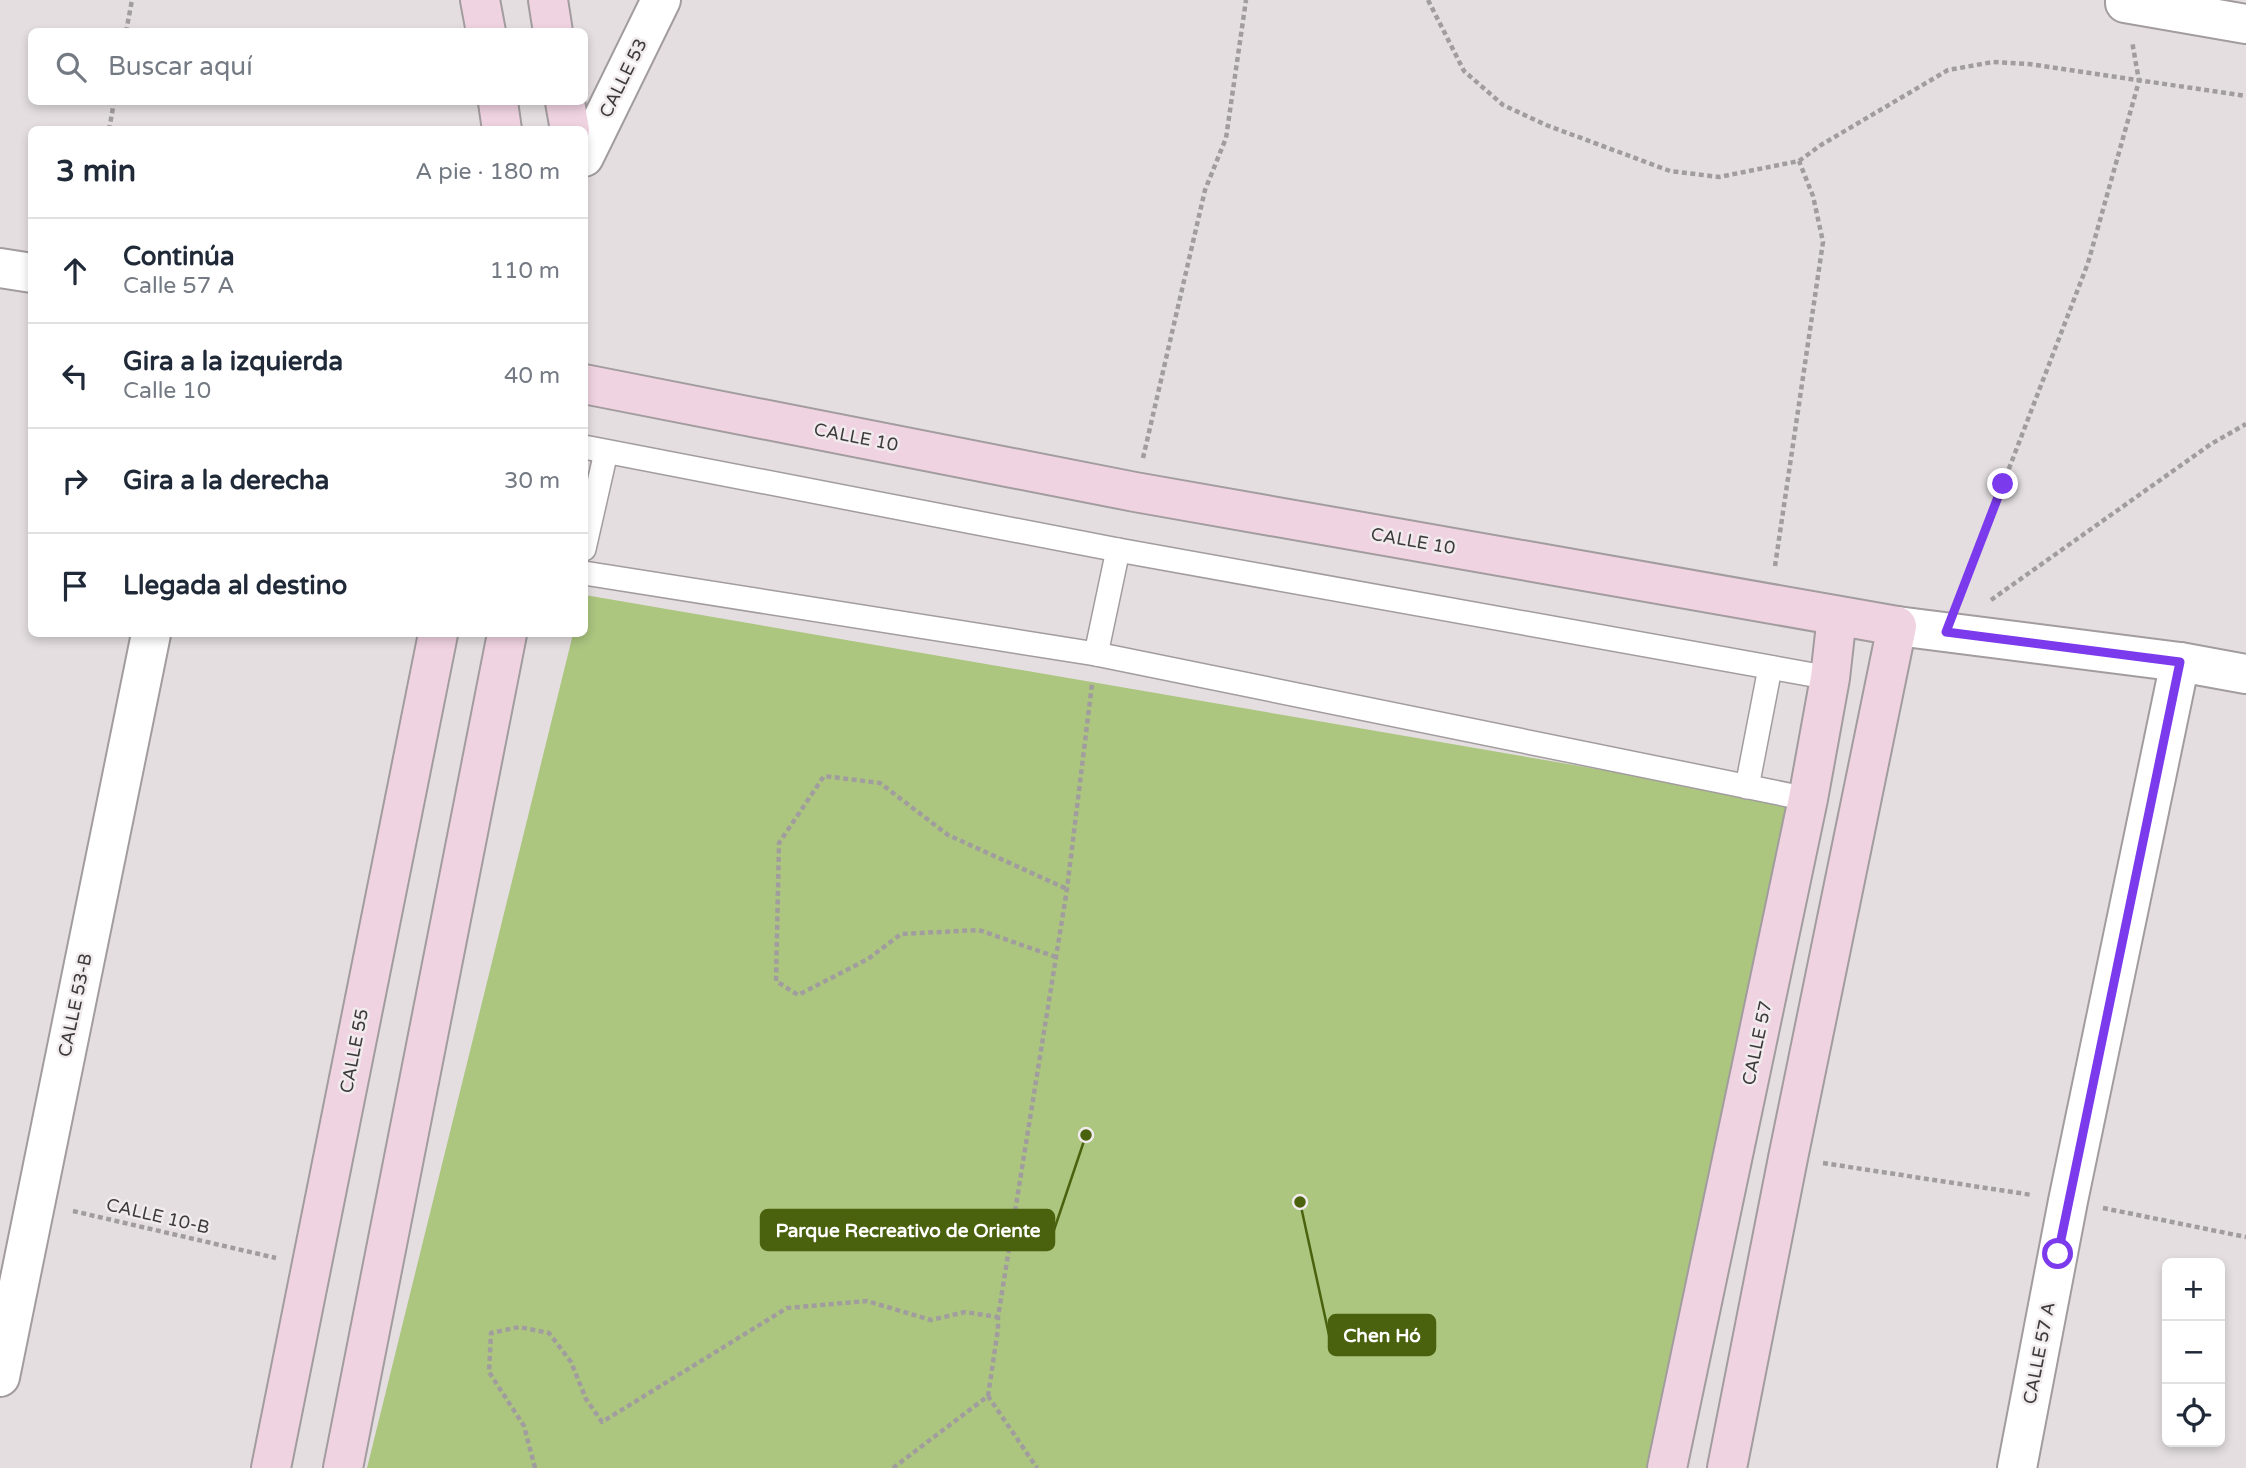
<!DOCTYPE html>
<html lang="es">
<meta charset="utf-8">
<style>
body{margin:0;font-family:"Varela Round",sans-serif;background:#f6f6f7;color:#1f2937}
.controls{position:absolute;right:21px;bottom:21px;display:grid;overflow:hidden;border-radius:10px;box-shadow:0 4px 10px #0003}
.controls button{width:63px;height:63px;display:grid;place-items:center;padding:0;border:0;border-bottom:2px solid #e0e1e3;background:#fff;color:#1f2937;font:35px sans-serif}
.stop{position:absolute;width:21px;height:21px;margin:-16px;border:5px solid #7c3aed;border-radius:50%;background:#fff}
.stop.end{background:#7c3aed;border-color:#fff;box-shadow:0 2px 7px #0008}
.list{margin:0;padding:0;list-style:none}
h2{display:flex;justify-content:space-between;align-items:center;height:91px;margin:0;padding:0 28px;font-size:30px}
h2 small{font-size:23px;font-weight:400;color:#747a83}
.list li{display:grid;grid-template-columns:46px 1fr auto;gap:21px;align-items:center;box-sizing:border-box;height:105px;padding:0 28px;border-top:2px solid #e0e1e3}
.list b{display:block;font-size:26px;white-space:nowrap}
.list p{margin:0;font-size:23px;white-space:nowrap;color:#747a83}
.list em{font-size:23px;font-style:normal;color:#747a83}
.icon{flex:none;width:38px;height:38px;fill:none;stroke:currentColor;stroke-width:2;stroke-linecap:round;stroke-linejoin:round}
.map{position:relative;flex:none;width:2246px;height:1468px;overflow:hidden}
.search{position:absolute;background:#fff;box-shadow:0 4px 10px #0003;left:28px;top:28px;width:560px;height:77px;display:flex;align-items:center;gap:18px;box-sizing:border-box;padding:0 24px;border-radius:10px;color:#747a83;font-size:26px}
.panel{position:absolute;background:#fff;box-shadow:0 4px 10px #0003;left:28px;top:126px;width:560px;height:511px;border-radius:10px}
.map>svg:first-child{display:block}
.green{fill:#acc680}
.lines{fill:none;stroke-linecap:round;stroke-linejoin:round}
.lane-casing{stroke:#a29c9e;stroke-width:26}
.street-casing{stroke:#a29c9e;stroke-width:42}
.secondary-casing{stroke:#a29c9e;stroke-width:42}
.path{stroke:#a19d9e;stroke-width:4.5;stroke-dasharray:5 3.5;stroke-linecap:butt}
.lane{stroke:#fff;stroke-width:23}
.street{stroke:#fff;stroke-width:38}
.secondary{stroke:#f0d3e1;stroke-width:38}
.route{stroke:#7c3aed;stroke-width:9}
.labels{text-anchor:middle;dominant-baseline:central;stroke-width:5;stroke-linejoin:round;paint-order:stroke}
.street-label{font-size:18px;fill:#3c3a3a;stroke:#f1ebee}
.leader{fill:none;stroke:#4a610e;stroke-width:2.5}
.callout-dot{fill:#4a610e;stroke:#f1ebee;stroke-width:2.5}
.callout{fill:#4a610e;stroke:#4a610e;stroke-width:2.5}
.callout-label{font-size:19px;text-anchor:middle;font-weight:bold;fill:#fff}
</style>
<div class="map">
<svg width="2246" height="1468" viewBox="0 0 2246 1468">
<rect width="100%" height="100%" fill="#e4dee0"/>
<!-- green -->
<polygon class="green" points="585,595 1789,802 1656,1468 367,1468 573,634 584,634"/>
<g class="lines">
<defs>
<g id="lane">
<polyline points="584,447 1118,550 1830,678"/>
<polyline points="584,549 606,452"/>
<polyline points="584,573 1096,654 1808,799"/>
<polyline points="1096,654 1118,550"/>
<polyline points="1747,787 1770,668"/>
</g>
<g id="street">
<polyline points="2125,0 2125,3 2246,24"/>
<polyline points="584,157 661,0"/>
<polyline points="0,268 32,273"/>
<polyline points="1897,626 2180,662 2246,674"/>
<polyline points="0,1377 151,634"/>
<polyline points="2017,1468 2068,1201 2180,662"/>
</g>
<g id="secondary">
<polyline points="480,0 486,32"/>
<polyline points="548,0 553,32"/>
<polyline points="498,102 502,130"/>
<polyline points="565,102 570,130"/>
<polyline points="584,384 1135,492 1897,626 1788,1158 1727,1468"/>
<polyline points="271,1468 438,634"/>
<polyline points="343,1468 507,634"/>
<polyline points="1667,1468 1808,799 1830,678 1837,616"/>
</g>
</defs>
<!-- lane casing -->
<use href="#lane" class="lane-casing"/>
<!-- street casing -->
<use href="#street" class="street-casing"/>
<!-- secondary casing -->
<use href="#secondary" class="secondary-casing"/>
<!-- path -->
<g class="path">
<polyline points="1428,0 1464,71 1503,105 1546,125 1670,171 1719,177 1799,161 1821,145 1948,70 1993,62 2029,64 2246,96"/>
<polyline points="126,32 132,0"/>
<polyline points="109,130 114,102"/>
<polyline points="1143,458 1205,190 1226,138 1246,0"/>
<polyline points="1775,566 1823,242 1813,196 1799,161"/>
<polyline points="1960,596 2088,263 2139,81 2132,41"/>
<polyline points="1991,600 2211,444 2246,424"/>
<polyline points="1056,957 979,930 901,934 868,959 798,995 776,981 779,843 824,776 880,783 948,835 1067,889"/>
<polyline points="1823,1163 2032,1195"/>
<polyline points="2103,1208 2246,1237"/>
<polyline points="73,1211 276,1258"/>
<polyline points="988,1396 998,1329 998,1317 1067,889 1092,684"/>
<polyline points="535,1468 524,1426 489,1372 491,1333 519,1327 549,1333 571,1362 586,1399 602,1422 787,1308 867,1301 931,1320 965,1312 998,1317"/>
<polyline points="893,1468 988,1396 1037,1468"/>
</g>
<!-- lane -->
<use href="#lane" class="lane"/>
<!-- street -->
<use href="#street" class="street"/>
<!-- secondary -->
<use href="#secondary" class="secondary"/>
</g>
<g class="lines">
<!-- route -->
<polyline class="route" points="2003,484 1946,632 2180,662 2058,1254"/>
</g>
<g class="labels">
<!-- street labels -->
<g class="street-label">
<text transform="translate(623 78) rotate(-64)">CALLE 53</text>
<text transform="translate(856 437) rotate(11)">CALLE 10</text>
<text transform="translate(1413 541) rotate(10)">CALLE 10</text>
<text transform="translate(75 1005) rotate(-78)">CALLE 53-B</text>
<text transform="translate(1757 1043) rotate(-78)">CALLE 57</text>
<text transform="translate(354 1051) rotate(-79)">CALLE 55</text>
<text transform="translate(158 1216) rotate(13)">CALLE 10-B</text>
<text transform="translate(2039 1353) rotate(-79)">CALLE 57 A</text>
</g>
</g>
<!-- callouts -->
<path class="leader" d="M1086 1135L1054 1230M1300 1202L1329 1335"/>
<g class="callout-dot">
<circle cx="1086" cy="1135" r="7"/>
<circle cx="1300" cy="1202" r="7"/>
</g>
<g class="callout">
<rect x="761" y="1210" width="293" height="40" rx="7"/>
<rect x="1329" y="1315" width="106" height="40" rx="7"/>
</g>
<g class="callout-label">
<text x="908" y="1237">Parque Recreativo de Oriente</text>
<text x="1382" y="1342">Chen Hó</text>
</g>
</svg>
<div class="controls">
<button>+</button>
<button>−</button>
<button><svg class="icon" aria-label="locate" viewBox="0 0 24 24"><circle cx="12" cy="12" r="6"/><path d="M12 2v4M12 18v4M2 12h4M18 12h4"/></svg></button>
</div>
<div class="stop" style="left:2058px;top:1254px"></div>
<div class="stop end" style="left:2003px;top:484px"></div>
<div class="search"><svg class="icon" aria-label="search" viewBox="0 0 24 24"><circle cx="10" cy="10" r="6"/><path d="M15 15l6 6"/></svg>Buscar aquí</div>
<section class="panel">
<h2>3 min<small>A pie · 180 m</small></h2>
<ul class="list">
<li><svg class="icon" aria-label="ahead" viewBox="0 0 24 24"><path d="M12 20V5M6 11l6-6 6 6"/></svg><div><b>Continúa</b><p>Calle 57 A</p></div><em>110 m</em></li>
<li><svg class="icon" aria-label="left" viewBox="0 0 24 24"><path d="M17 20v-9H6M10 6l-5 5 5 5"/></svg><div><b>Gira a la izquierda</b><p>Calle 10</p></div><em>40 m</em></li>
<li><svg class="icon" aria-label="right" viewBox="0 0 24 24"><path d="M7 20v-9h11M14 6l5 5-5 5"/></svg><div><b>Gira a la derecha</b></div><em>30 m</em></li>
<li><svg class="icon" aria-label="arrive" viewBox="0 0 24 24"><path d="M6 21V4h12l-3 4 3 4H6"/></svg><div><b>Llegada al destino</b></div></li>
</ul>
</section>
</div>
